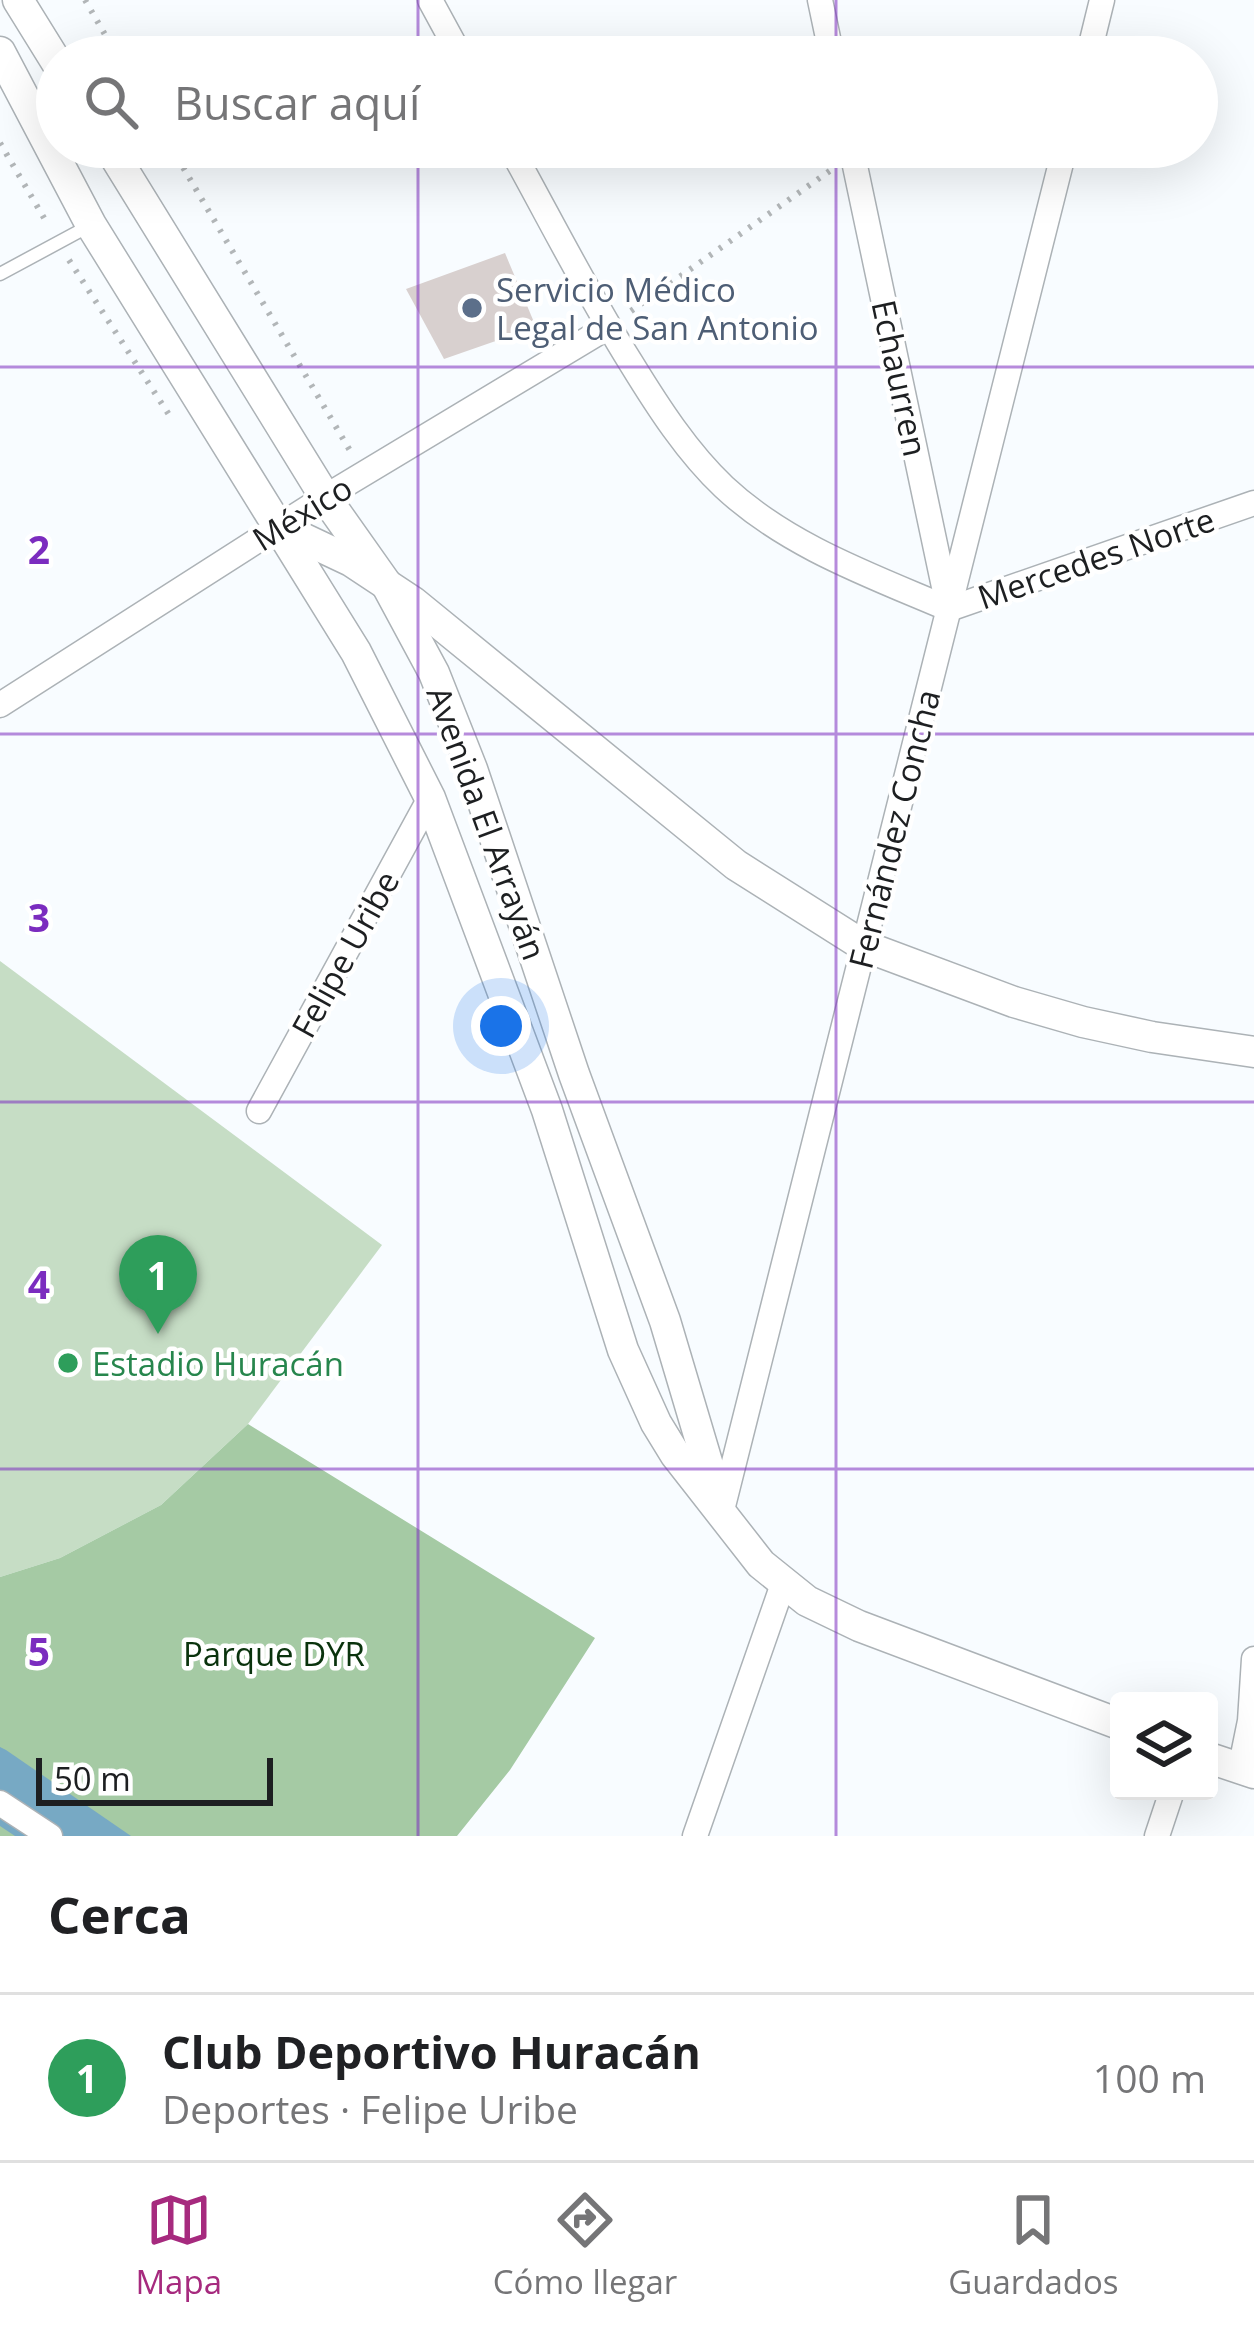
<!DOCTYPE html>
<html lang="es">
<meta charset="utf-8">
<style>
body{margin:0;font-family:"Open Sans",sans-serif;background:#f6f6f6;color:#202124}
.controls{position:absolute;right:36px;bottom:36px;display:grid;overflow:hidden;border-radius:12px;box-shadow:0 12px 48px #0002}
.controls button{width:108px;height:108px;display:grid;place-items:center;padding:0;border:0;border-bottom:3px solid #e0e0e0;background:#fff;color:#202124;font:60px sans-serif}
.scale{position:absolute;left:36px;bottom:30px;width:237px;box-sizing:border-box;padding-left:12px;border:6px solid #1d1f21;border-top:0;font-size:33px;line-height:42px;white-space:nowrap;color:#1d1f21;-webkit-text-stroke:9px #fff;paint-order:stroke}
.you{position:absolute;left:501px;top:1026px;width:42px;height:42px;margin:-30px;border:9px solid #fff;border-radius:50%;background:#1a73e8;box-shadow:0 0 0 18px #1a73e833}
.badge{display:grid;place-items:center;width:78px;height:78px;border-radius:50%;background:#a62a7e;color:#fff;font-size:39px;font-weight:700}
.pin{position:absolute;translate:-50% -99px;filter:drop-shadow(0 3px 6px #0008)}
.pin::after{content:'';position:absolute;top:63px;width:42px;height:36px;background:inherit;clip-path:polygon(0 0,100% 0,50% 100%)}
.list{margin:0;padding:0;list-style:none}
h2{display:flex;justify-content:space-between;align-items:center;height:156px;margin:0;padding:0 48px;font-size:51px}
h2 small{font-size:39px;font-weight:400;color:#757577}
.list li{display:grid;grid-template-columns:78px 1fr auto;gap:36px;align-items:center;box-sizing:border-box;height:168px;padding:0 48px;border-top:3px solid #e0e0e0}
.list b{display:block;font-size:45px;white-space:nowrap}
.list p{margin:0;font-size:39px;white-space:nowrap;color:#757577}
.list em{font-size:39px;font-style:normal;color:#757577}
.icon{flex:none;width:66px;height:66px;fill:none;stroke:currentColor;stroke-width:2;stroke-linecap:round;stroke-linejoin:round}
.map{position:relative;flex:none;width:1254px;height:1836px;overflow:hidden}
.search{position:absolute;background:#fff;box-shadow:0 12px 48px #0002;left:36px;right:36px;top:36px;height:132px;display:flex;align-items:center;gap:30px;box-sizing:border-box;padding:0 42px;border-radius:66px;color:#757577;font-size:45px}
.sheet{height:324px;background:#fff}
nav{display:flex;justify-content:space-around;align-items:center;box-sizing:border-box;height:168px;border-top:3px solid #e0e0e0;background:#fff;font-size:33px;color:#757577}
nav a{display:grid;justify-items:center;gap:6px}
nav .on{color:#a62a7e}
.map>svg:first-child{display:block}
.green{fill:#c6ddc5}
.forest{fill:#a5caa4}
.water{fill:#77a9c4}
.building{fill:#d8d0cf}
.lines{fill:none;stroke-linecap:round;stroke-linejoin:round}
.service-casing{stroke:#acb2b6;stroke-width:15}
.minor-casing{stroke:#acb2b6;stroke-width:27}
.tertiary-casing{stroke:#acb2b6;stroke-width:33}
.path{stroke:#b2b6b8;stroke-width:6;stroke-dasharray:3 9;stroke-linecap:butt}
.service{stroke:#fff;stroke-width:12}
.minor{stroke:#fff;stroke-width:24}
.tertiary{stroke:#fff;stroke-width:30}
.grid{fill:none;stroke:#7b2cbf;stroke-width:3;stroke-opacity:0.55}
.service-dot{fill:#5c6f8a;stroke:#fff;stroke-width:4.5}
.leisure-dot{fill:#2e9e5b;stroke:#fff;stroke-width:4.5}
.labels{text-anchor:middle;dominant-baseline:central;stroke-width:9;stroke-linejoin:round;paint-order:stroke}
.service-label{font-size:33px;fill:#4e5e75;stroke:#fff;text-anchor:start}
.street-label{font-size:33px;fill:#1d1f21;stroke:#fff}
.leisure-label{font-size:33px;fill:#27864d;stroke:#fff;text-anchor:start}
.park-label{font-size:33px;fill:#0a330d;stroke:#fff}
.grid-label{font-size:39px;text-anchor:middle;font-weight:bold;fill:#7b2cbf;stroke:#fff;stroke-width:9;stroke-linejoin:round;paint-order:stroke}
</style>
<div class="map">
<svg width="1254" height="1836" viewBox="0 0 1254 1836">
<rect width="100%" height="100%" fill="#f8fcff"/>
<!-- green -->
<polygon class="green" points="0,961 382,1245 248,1424 161,1505 60,1558 0,1577"/>
<!-- forest -->
<polygon class="forest" points="248,1424 595,1638 510,1770 457,1836 0,1836 0,1577 60,1558 161,1505"/>
<!-- water -->
<polygon class="water" points="0,1747 6,1750 131,1836 15,1836 0,1826"/>
<!-- building -->
<polygon class="building" points="505,253 536,327 444,359 406,289"/>
<g class="lines">
<defs>
<polyline id="service" points="0,274 89,226"/>
<g id="minor">
<polyline points="430,0 461,57"/>
<polyline points="820,0 832,57"/>
<polyline points="1088,57 1102,0"/>
<path d="M510,147C550,219 587,293 631,363C658,407 687,452 724,487C787,546 872,576 949,609L1254,503"/>
<polyline points="851,147 947,601"/>
<polyline points="0,705 325,497 608,327"/>
<polyline points="259,1111 430,798"/>
<polyline points="722,1510 1065,147"/>
<polyline points="1240,1770 1250,1721 1254,1659"/>
<polyline points="0,1803 50,1836"/>
<polyline points="695,1836 783,1584"/>
<polyline points="1157,1836 1172,1791"/>
</g>
<g id="tertiary">
<polyline points="18,0 57,63"/>
<polyline points="0,52 91,225 356,652 430,798 547,1110 623,1350 656,1423 675,1454 761,1564 807,1601 859,1626 1119,1724"/>
<polyline points="109,147 325,497 385,582 434,673 472,769 574,1074 665,1321 718,1499"/>
<polyline points="279,527 351,561 413,602 736,865 864,946 1014,1002 1083,1022 1152,1037 1254,1052"/>
<polyline points="1209,1758 1254,1773"/>
</g>
</defs>
<!-- service casing -->
<use href="#service" class="service-casing"/>
<!-- minor casing -->
<use href="#minor" class="minor-casing"/>
<!-- tertiary casing -->
<use href="#tertiary" class="tertiary-casing"/>
<!-- path -->
<g class="path">
<polyline points="85,0 118,57"/>
<polyline points="0,143 47,223"/>
<polyline points="171,147 352,454"/>
<polyline points="69,260 173,421"/>
<polyline points="631,311 831,170"/>
</g>
<!-- service -->
<use href="#service" class="service"/>
<!-- minor -->
<use href="#minor" class="minor"/>
<!-- tertiary -->
<use href="#tertiary" class="tertiary"/>
</g>
<!-- grid -->
<path class="grid" d="M418,0V57M836,0V57M418,147V1836M836,147V1836M0,367H1254M0,734H1254M0,1102H1254M0,1469H1254"/>
<!-- markers -->
<circle class="service-dot" cx="472" cy="308" r="12"/>
<circle class="leisure-dot" cx="68" cy="1363" r="12"/>
<g class="labels">
<!-- service labels -->
<g class="service-label">
<text x="496" y="289">Servicio Médico<tspan x="496" dy="38">Legal de San Antonio</tspan></text>
</g>
<!-- street labels -->
<g class="street-label">
<text transform="translate(900 378) rotate(78)">Echaurren</text>
<text transform="translate(302 513) rotate(-32)">México</text>
<text transform="translate(1096 558) rotate(-19)">Mercedes Norte</text>
<text transform="translate(487 823) rotate(70)">Avenida El Arrayán</text>
<text transform="translate(894 829) rotate(-76)">Fernández Concha</text>
<text transform="translate(345 954) rotate(-61)">Felipe Uribe</text>
</g>
<!-- leisure labels -->
<g class="leisure-label">
<text x="92" y="1363">Estadio Huracán</text>
</g>
<!-- park labels -->
<g class="park-label">
<text x="274" y="1653">Parque DYR</text>
</g>
</g>
<g class="grid-label">
<text x="39" y="564">2</text>
<text x="39" y="932">3</text>
<text x="39" y="1299">4</text>
<text x="39" y="1666">5</text>
</g>
</svg>
<div class="controls">
<button><svg class="icon" aria-label="layers" viewBox="0 0 24 24"><path d="M12 4l9 5-9 5-9-5zM3 14l9 5 9-5"/></svg></button>
</div>
<div class="scale">50 m</div>
<div class="you"></div>
<div class="pin badge" style="left:158px;top:1334px;background:#2e9e5b">1</div>
<div class="search"><svg class="icon" aria-label="search" viewBox="0 0 24 24"><circle cx="10" cy="10" r="6"/><path d="M15 15l6 6"/></svg>Buscar aquí</div>
</div>
<section class="sheet">
<h2>Cerca<small></small></h2>
<ul class="list">
<li><span class="badge" style="background:#2e9e5b">1</span><div><b>Club Deportivo Huracán</b><p>Deportes · Felipe Uribe</p></div><em>100 m</em></li>
</ul>
</section>
<nav>
<a class="on"><svg class="icon" aria-label="map" viewBox="0 0 24 24"><path d="M3 6l6-2 6 2 6-2v14l-6 2-6-2-6 2zM9 4v14M15 6v14"/></svg>Mapa</a>
<a><svg class="icon" aria-label="directions" viewBox="0 0 24 24"><path d="M12 3l9 9-9 9-9-9zM9 14v-3h6M13 9l2 2-2 2"/></svg>Cómo llegar</a>
<a><svg class="icon" aria-label="saved" viewBox="0 0 24 24"><path d="M7 4h10v16l-5-4-5 4z"/></svg>Guardados</a>
</nav>
